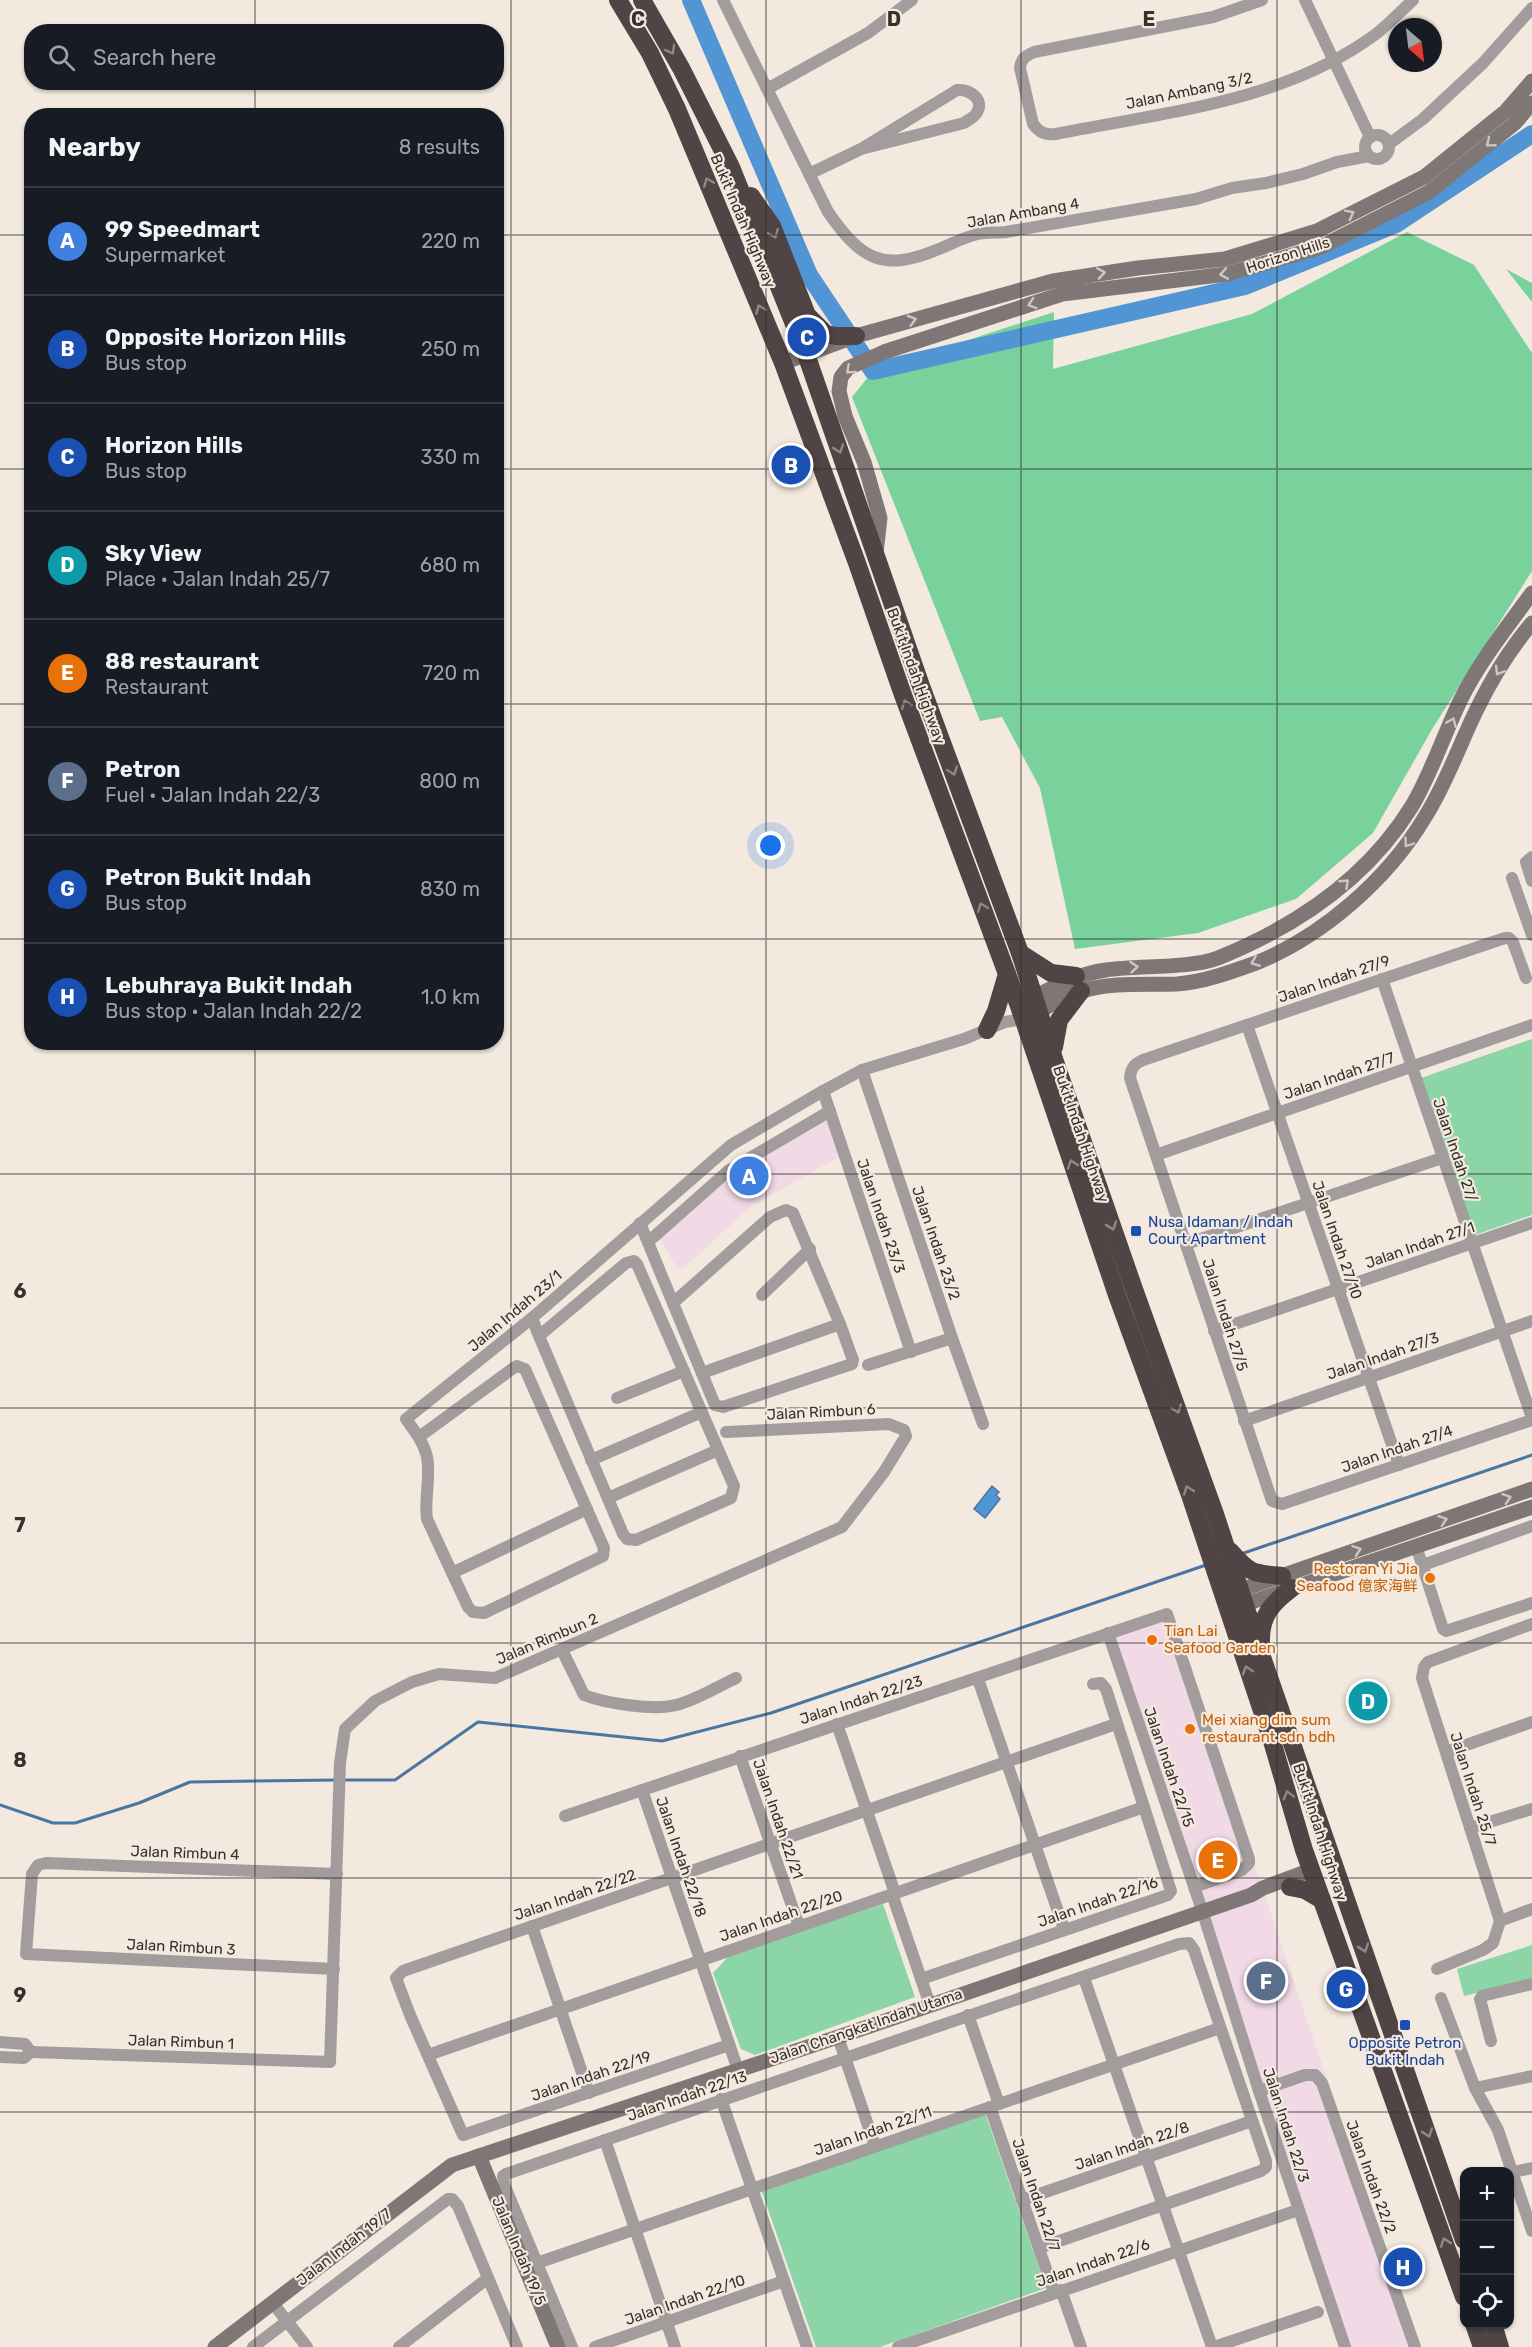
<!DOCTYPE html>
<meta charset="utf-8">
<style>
body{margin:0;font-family:Rubik,"Noto Sans SC",sans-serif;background:#242831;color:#f1f3f6}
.controls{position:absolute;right:18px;bottom:18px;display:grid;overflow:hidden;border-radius:12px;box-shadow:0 2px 4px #0004}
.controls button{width:54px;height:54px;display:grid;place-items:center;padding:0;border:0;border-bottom:2px solid #363941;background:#171b24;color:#f1f3f6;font:30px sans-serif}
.compass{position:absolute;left:1388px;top:18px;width:54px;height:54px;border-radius:50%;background:#171b24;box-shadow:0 2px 4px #0004;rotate:152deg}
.you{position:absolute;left:771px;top:846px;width:21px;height:21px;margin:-15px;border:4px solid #fff;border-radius:50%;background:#1a73e8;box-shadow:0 0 0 9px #1a73e833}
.badge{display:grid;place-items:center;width:39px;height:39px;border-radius:50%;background:#1a73e8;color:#fff;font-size:20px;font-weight:700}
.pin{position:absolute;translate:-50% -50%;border:3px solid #fff;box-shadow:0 2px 6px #0006}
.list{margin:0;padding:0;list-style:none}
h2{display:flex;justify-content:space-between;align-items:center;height:78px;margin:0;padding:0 24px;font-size:26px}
h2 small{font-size:20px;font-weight:400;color:#9ea1a6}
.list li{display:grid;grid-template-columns:39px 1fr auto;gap:18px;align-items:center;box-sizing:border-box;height:108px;padding:0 24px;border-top:2px solid #363941}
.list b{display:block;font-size:22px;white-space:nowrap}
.list p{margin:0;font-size:20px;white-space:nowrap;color:#9ea1a6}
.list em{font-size:20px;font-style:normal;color:#9ea1a6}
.icon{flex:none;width:33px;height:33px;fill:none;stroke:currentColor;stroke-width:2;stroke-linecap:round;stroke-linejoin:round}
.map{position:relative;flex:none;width:1532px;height:2347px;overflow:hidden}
.search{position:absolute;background:#171b24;box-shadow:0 2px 4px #0004;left:24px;top:24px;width:480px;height:66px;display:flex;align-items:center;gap:15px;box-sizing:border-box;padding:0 21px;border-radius:24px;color:#9ea1a6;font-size:22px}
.panel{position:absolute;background:#171b24;box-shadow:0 2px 4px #0004;left:24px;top:108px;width:480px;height:942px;border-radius:24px}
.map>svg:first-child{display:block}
.commercial{fill:#f1dae6}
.green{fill:#8bd5a6}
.forest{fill:#79d29b}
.water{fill:#5295d4;stroke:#4977a2;stroke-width:1.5}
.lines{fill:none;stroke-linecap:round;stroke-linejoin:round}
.stream{stroke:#4977a2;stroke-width:3}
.river{stroke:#5295d4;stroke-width:18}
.street{stroke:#a29c9c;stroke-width:12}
.secondary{stroke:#7f7676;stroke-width:15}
.highway{stroke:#514444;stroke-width:18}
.oneway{stroke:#928682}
.oneway2{stroke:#d0c6c0}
.grid{fill:none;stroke:#35312d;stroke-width:1.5;stroke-opacity:0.55}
.transit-dot{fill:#1a4fb4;stroke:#f3e9df;stroke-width:2}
.food-dot{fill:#e8710a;stroke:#f3e9df;stroke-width:2}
.labels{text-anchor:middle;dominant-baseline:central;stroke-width:4.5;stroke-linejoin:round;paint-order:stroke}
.street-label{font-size:15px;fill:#35312d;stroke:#f3e9df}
.transit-label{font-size:15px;fill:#164399;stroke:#f3e9df;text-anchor:start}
.food-label{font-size:15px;fill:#c56008;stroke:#f3e9df;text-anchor:start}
.grid-label{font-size:20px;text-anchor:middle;font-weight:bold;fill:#35312d;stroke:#f3e9df;stroke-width:4.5;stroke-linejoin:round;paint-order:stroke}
</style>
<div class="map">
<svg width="1532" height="2347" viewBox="0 0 1532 2347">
<rect width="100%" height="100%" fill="#f3e9df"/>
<!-- commercial -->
<g class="commercial">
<polygon points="828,1117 841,1156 750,1207 684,1268 676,1267 659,1237 729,1176"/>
<polygon points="1170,1616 1327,2079 1419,2347 1348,2347 1113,1636"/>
</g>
<!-- green -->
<g class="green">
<polygon points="1532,1039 1532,1215 1475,1235 1421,1078"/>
<polygon points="883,1904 915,1997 755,2055 741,2049 713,1973 728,1957"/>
<polygon points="1532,1945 1532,1979 1464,1996 1457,1969"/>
<polygon points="985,2113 1046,2288 880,2347 816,2347 762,2192"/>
</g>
<!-- forest -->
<g class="forest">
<polygon points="1407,232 1474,265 1532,353 1532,571 1431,731 1373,833 1296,899 1198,933 1075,949 1040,788 1002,717 980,721 852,397 873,371 1054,312 1053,369 1252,314"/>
<polygon points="1506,269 1532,283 1532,302"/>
</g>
<!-- water -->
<polygon class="water" points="992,1486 999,1492 996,1495 1000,1499 985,1518 974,1509"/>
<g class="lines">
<!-- stream -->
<g class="stream">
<polyline points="1241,1554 1532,1455"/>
<polyline points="342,1780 395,1780 478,1722 662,1741 771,1713 1206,1565"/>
<polyline points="0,1805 53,1823 75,1823 139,1803 190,1782 335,1780"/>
</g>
<!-- river -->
<polyline class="river" points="691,0 809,275 873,371 1245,286 1396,224 1532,134"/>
<!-- street -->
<g class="street">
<path d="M723,0L828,212C861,259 882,273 939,249C952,244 964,237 978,234C987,232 997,233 1006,232L1196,199L1232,188L1266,183L1303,174L1337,162L1369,156"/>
<path d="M1262,0L1213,17L1034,52C1026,56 1021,58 1020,68L1033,124C1040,133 1045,135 1056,134C1165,112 1284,102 1376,34C1389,24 1401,11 1413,0"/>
<polyline points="1305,0 1370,137"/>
<polyline points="767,89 868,33 912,0"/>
<circle cx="1377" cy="147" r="12"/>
<polyline points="1389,144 1423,119 1483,63 1532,8"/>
<path d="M809,174L861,149L964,123C968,120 973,118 976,114C986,100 970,89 957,90L861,149"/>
<polyline points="1532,857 1526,862 1532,881"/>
<polyline points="1512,878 1532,935"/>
<path d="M1526,978L1513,942L1509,938H1505L1143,1060C1134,1064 1131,1068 1130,1078L1272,1501L1282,1504L1532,1420"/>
<polyline points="1382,979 1532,1418"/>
<polyline points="1247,1025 1399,1465"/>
<polyline points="862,1070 952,1338 983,1424"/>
<polyline points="823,1091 911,1352"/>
<polyline points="1156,1155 1532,1025"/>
<polyline points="640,1223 715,1405 723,1407 852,1364 853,1360 840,1324"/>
<polyline points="648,1242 728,1171 830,1111"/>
<polyline points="1186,1244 1442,1158"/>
<polyline points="762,1295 810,1249"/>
<polyline points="673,1303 770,1217 786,1210 793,1213 840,1324 702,1373"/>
<polyline points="532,1318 539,1336 623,1534 627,1539 636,1540 731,1498 734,1486 637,1264 634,1261 626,1263 539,1336"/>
<polyline points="1214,1331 1532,1223"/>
<polyline points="868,1365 952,1338"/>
<polyline points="617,1398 684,1371"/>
<polyline points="1244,1421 1532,1321"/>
<path d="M419,1437L512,1369L517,1366L525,1369L604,1548L603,1556L484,1613L473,1612L468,1607L427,1519C424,1499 431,1477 427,1457C424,1443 414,1430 406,1419L532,1318L731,1145L823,1091L862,1070L964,1039L1005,1022L1023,1019"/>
<polyline points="591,1460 702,1412"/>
<polyline points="608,1498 718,1450"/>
<polyline points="1416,1546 1443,1629 1446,1631 1532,1603"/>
<polyline points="1423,1565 1532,1526"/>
<polyline points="452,1573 587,1509"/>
<polyline points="1108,1633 1202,1910 1259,2091 1345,2347"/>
<path d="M562,1650L584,1695C604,1703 654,1711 676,1705C696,1700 717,1687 736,1678"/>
<polyline points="978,1679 1064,1929"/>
<polyline points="837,1724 895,1893"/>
<polyline points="1446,1752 1532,1722"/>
<polyline points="740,1756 799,1926"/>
<polyline points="642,1790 738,2070"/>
<polyline points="565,1816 1167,1614 1249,1859 1249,1863 1242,1870 1194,1887"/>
<polyline points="1470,1828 1532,1809"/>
<polyline points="892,1894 930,2005"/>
<polyline points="1500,1921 1422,1678 1424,1667 1428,1662 1532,1624"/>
<polyline points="1500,1921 1532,1909"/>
<polyline points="532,1926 589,2093"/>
<polyline points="334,1969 26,1954 32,1874 38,1865 46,1863 337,1874"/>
<polyline points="1437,1969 1483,1950 1493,1943 1500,1921"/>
<polyline points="1084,1978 1212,2347"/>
<polyline points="921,1979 1168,1895 1171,1891 1106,1689 1101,1683 1093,1684"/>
<polyline points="1441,1998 1475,2088 1498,2130 1532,2231"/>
<polyline points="968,2015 999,2104"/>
<polyline points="838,2037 875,2146"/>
<polyline points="1491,2041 1480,1999 1482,1996 1532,1984"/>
<polyline points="0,2042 25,2044 31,2052"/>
<polyline points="729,2045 463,2135 410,2015 396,1978 403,1971 1116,1724"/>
<polyline points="31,2052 330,2062 340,1763 345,1729 375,1701 412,1682 439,1674 495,1678 842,1527 884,1472 906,1436 904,1430 889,1424 726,1432"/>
<polyline points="428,2055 1144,1807"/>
<polyline points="0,2057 24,2058 31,2052"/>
<polyline points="1475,2088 1532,2076"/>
<polyline points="1259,2091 1305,2075 1315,2075 1322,2083 1415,2347"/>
<polyline points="721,2099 807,2347"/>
<polyline points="990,2107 1054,2292"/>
<polyline points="605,2140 675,2347"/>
<polyline points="1513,2172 1532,2168"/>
<polyline points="1022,2200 1252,2121"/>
<polyline points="537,2263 1220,2028"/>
<polyline points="1061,2290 1081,2347"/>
<polyline points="272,2302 307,2347"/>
<polyline points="253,2347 448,2199 452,2199 458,2206 517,2347"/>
<polyline points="399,2347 488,2278"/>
<polyline points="572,2347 504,2184 503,2176 506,2174 1179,1944 1189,1943 1194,1950 1266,2161 1266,2167 1261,2171 1039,2248"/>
<polyline points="595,2347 784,2281"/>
<polyline points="898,2347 1298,2210"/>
<polyline points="1214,2347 1318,2312"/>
</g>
<!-- secondary -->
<g class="secondary">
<polyline points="783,363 856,336 1053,281 1138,268 1225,259 1317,231 1424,177 1506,111 1532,81"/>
<polyline points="876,553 880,518 864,462 845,416 839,391 841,377 848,368 884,352 1062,294 1227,274 1321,247 1429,192 1515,123 1532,103"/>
<path d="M1026,1002C1051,988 1077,974 1106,970C1138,965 1189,969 1218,958C1297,926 1367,879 1412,806C1432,772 1444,734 1461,699C1480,661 1507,627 1532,593"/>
<path d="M1029,1016C1046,1008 1064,997 1082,991C1113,982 1145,985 1177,984C1204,982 1231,972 1256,963C1323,936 1388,879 1425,817C1446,784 1459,746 1476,711C1491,680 1510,649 1532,623"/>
<polyline points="1232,1593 1532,1489"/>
<polyline points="1234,1608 1532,1507"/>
<polyline points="479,2156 558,2347"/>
<polyline points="215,2347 452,2165 838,2037 1251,1895 1263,1888 1311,1870"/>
</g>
<!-- highway -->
<g class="highway">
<polyline points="618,0 650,53 677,109 783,363 857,563 903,695 1019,1006 1118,1298 1190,1495 1272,1741 1304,1850 1464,2297"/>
<polyline points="642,0 681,68 731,167 806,354 921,686 1020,953 1053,1056 1135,1292 1215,1514 1262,1657 1464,2240"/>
<polyline points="751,196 772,226 807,315 826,334 836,336 856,336"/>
<polyline points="1020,953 1051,973 1076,976"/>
<polyline points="987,1030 996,1011 1007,974"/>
<polyline points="1054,1047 1059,1020 1081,991"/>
<path d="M1230,1551C1250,1574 1252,1573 1282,1576"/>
<path d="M1261,1642C1260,1616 1272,1603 1292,1588"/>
<polyline points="1290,1887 1305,1890 1322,1900"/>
<polyline points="1474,2324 1482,2347"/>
<polyline points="1493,2324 1500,2347"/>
</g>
</g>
<!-- one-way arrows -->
<defs><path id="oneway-chevron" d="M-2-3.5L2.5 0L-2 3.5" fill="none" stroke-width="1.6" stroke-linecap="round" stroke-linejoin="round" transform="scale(1.5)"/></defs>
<g class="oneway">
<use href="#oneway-chevron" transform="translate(671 50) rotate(61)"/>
<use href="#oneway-chevron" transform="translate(708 182) rotate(-112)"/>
<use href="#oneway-chevron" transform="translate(774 234) rotate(67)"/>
<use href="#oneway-chevron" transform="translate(760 309) rotate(-113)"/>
<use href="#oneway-chevron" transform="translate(839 449) rotate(71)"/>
<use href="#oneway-chevron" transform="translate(906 704) rotate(-111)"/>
<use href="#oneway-chevron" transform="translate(953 771) rotate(70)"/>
<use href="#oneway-chevron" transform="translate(982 907) rotate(-111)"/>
<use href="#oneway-chevron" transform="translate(1072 1164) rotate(-109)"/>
<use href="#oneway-chevron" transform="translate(1112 1226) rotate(71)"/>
<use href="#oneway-chevron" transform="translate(1177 1409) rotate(70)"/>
<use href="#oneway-chevron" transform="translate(1188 1490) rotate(-110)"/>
<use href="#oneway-chevron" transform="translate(1247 1670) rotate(-108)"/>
<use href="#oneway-chevron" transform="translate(1288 1795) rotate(-106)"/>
<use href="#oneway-chevron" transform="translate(1364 1948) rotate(71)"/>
<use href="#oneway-chevron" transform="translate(1428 2133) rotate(71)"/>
<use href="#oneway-chevron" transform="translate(1445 2242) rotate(-109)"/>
</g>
<g class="oneway2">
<use href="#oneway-chevron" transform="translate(1490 143) rotate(141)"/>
<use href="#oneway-chevron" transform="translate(1350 214) rotate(-27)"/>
<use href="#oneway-chevron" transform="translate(1101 273) rotate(-9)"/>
<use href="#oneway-chevron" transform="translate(1224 274) rotate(170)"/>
<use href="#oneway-chevron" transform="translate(1032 304) rotate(162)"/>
<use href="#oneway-chevron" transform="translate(912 320) rotate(-16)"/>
<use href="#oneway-chevron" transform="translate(850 370) rotate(138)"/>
<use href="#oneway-chevron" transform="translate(1499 671) rotate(121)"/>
<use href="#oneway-chevron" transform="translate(1452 722) rotate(-67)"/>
<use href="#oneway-chevron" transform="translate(1408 843) rotate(125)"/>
<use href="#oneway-chevron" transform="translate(1345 883) rotate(-43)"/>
<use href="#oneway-chevron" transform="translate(1255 962) rotate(158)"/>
<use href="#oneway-chevron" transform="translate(1134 967) rotate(-5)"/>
<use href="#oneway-chevron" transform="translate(1507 1498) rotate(-19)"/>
<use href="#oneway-chevron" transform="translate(1443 1520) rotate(-19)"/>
<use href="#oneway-chevron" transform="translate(1357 1550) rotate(-19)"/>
</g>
<!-- grid -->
<path class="grid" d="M255,0V32M511,0V2347M766,0V2347M1021,0V2347M1277,0V2347M255,82V116M0,235H32M496,235H1532M0,469H32M496,469H1532M0,704H32M496,704H1532M0,939H32M496,939H1532M255,1042V2347M0,1174H1532M0,1408H1532M0,1643H1532M0,1878H1532M0,2112H1532"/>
<!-- markers -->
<g class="transit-dot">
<rect x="1130" y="1225" width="12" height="12" rx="3"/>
<rect x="1399" y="2019" width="12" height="12" rx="3"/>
</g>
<g class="food-dot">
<circle cx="1430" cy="1578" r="6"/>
<circle cx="1152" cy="1640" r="6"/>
<circle cx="1190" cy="1729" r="6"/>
</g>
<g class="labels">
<!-- street labels -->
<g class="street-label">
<text transform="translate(1189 91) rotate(-12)">Jalan Ambang 3/2</text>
<text transform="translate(1023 213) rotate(-10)">Jalan Ambang 4</text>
<text transform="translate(743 221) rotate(67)">Bukit Indah Highway</text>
<text transform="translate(1288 255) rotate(-18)">Horizon Hills</text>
<text transform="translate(916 676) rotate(70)">Bukit Indah Highway</text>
<text transform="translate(1334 979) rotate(-19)">Jalan Indah 27/9</text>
<text transform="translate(1339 1076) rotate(-19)">Jalan Indah 27/7</text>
<text transform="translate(1081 1134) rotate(71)">Bukit Indah Highway</text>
<text transform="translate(1455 1150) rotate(71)">Jalan Indah 27/</text>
<text transform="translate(881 1216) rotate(71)">Jalan Indah 23/3</text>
<text transform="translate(1337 1240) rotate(71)">Jalan Indah 27/10</text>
<text transform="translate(936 1243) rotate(71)">Jalan Indah 23/2</text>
<text transform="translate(1420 1245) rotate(-19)">Jalan Indah 27/1</text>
<text transform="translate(515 1311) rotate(-40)">Jalan Indah 23/1</text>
<text transform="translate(1225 1315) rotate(72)">Jalan Indah 27/5</text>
<text transform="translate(1383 1356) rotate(-19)">Jalan Indah 27/3</text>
<text transform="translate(821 1412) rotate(-3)">Jalan Rimbun 6</text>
<text transform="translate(1397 1449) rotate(-19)">Jalan Indah 27/4</text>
<text transform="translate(547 1639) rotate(-23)">Jalan Rimbun 2</text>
<text transform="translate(861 1700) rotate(-18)">Jalan Indah 22/23</text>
<text transform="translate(1169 1767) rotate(71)">Jalan Indah 22/15</text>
<text transform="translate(1473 1789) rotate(72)">Jalan Indah 25/7</text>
<text transform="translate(778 1819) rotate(71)">Jalan Indah 22/21</text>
<text transform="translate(1320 1832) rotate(72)">Bukit Indah Highway</text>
<text transform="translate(185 1853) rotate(2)">Jalan Rimbun 4</text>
<text transform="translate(681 1857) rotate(71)">Jalan Indah 22/18</text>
<text transform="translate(575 1895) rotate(-19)">Jalan Indah 22/22</text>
<text transform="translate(1098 1902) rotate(-19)">Jalan Indah 22/16</text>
<text transform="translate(781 1916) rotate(-19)">Jalan Indah 22/20</text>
<text transform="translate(181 1947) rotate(3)">Jalan Rimbun 3</text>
<text transform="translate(866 2026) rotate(-19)">Jalan Changkat Indah Utama</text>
<text transform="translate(181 2042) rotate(2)">Jalan Rimbun 1</text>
<text transform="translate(591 2076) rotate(-19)">Jalan Indah 22/19</text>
<text transform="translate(687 2096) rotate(-19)">Jalan Indah 22/13</text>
<text transform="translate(1286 2125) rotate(72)">Jalan Indah 22/3</text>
<text transform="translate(873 2131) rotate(-19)">Jalan Indah 22/11</text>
<text transform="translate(1132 2146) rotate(-19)">Jalan Indah 22/8</text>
<text transform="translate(1371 2177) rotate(70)">Jalan Indah 22/2</text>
<text transform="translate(1036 2195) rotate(71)">Jalan Indah 22/7</text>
<text transform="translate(344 2247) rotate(-38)">Jalan Indah 19/7</text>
<text transform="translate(519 2251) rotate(67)">Jalan Indah 19/5</text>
<text transform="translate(1093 2263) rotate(-19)">Jalan Indah 22/6</text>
<text transform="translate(685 2300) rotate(-19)">Jalan Indah 22/10</text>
</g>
<!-- transit labels -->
<g class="transit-label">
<text x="1148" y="1222">Nusa Idaman / Indah<tspan x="1148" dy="17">Court Apartment</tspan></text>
<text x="1405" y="2043" text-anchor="middle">Opposite Petron<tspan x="1405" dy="17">Bukit Indah</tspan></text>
</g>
<!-- food labels -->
<g class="food-label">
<text x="1418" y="1569" text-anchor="end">Restoran Yi Jia<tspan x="1418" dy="17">Seafood 億家海鲜</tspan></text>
<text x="1164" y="1631">Tian Lai<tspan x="1164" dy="17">Seafood Garden</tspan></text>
<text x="1202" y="1720">Mei xiang dim sum<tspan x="1202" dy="17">restaurant sdn bdh</tspan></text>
</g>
</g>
<g class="grid-label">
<text x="638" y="26">C</text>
<text x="894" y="26">D</text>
<text x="1149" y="26">E</text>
<text x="20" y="1298">6</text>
<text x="20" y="1532">7</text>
<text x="20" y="1767">8</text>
<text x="20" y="2002">9</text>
</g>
</svg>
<div class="controls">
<button>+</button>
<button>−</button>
<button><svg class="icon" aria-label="locate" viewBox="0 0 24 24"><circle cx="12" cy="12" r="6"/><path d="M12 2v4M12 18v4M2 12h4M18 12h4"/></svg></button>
</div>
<svg class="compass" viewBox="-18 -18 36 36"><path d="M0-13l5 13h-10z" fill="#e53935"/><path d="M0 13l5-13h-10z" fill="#9ea1a6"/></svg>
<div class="you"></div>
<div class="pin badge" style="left:749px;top:1176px;background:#3f7fe0">A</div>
<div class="pin badge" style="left:791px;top:465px;background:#1a4fb4">B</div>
<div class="pin badge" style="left:807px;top:337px;background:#1a4fb4">C</div>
<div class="pin badge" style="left:1368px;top:1701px;background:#0f9aa8">D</div>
<div class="pin badge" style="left:1218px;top:1860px;background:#e8710a">E</div>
<div class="pin badge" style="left:1266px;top:1981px;background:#5c6f8a">F</div>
<div class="pin badge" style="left:1346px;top:1989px;background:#1a4fb4">G</div>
<div class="pin badge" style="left:1403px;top:2267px;background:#1a4fb4">H</div>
<div class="search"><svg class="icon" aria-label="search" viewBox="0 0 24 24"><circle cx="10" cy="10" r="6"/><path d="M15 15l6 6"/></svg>Search here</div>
<section class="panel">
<h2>Nearby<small>8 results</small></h2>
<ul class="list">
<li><span class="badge" style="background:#3f7fe0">A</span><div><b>99 Speedmart</b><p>Supermarket</p></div><em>220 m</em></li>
<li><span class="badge" style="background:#1a4fb4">B</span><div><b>Opposite Horizon Hills</b><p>Bus stop</p></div><em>250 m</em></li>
<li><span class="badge" style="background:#1a4fb4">C</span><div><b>Horizon Hills</b><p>Bus stop</p></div><em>330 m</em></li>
<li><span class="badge" style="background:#0f9aa8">D</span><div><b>Sky View</b><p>Place · Jalan Indah 25/7</p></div><em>680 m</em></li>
<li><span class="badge" style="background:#e8710a">E</span><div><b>88 restaurant</b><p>Restaurant</p></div><em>720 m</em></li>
<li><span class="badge" style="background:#5c6f8a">F</span><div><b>Petron</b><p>Fuel · Jalan Indah 22/3</p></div><em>800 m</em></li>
<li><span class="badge" style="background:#1a4fb4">G</span><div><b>Petron Bukit Indah</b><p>Bus stop</p></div><em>830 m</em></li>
<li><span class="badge" style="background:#1a4fb4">H</span><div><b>Lebuhraya Bukit Indah</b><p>Bus stop · Jalan Indah 22/2</p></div><em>1.0 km</em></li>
</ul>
</section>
</div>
